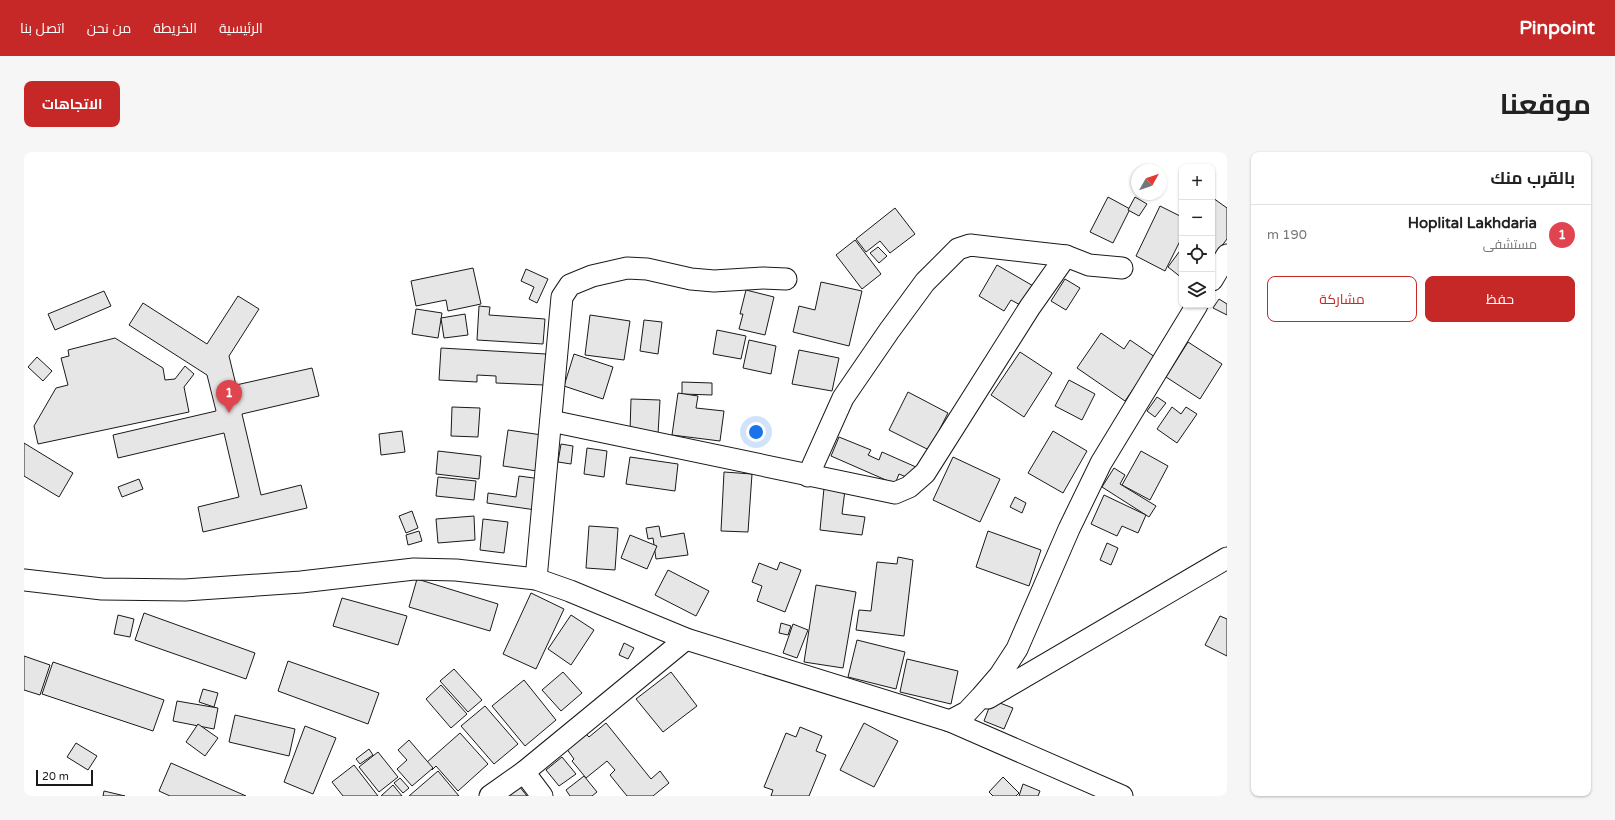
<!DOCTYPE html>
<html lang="ar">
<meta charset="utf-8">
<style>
body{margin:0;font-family:"Varela Round",Cairo,sans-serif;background:#f6f6f6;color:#222;direction:rtl}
.controls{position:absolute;right:12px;top:12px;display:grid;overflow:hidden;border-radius:8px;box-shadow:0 1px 3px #0004}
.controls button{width:36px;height:36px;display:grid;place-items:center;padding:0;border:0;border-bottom:1px solid #e0e0e0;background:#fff;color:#222;font:20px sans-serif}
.compass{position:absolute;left:1107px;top:12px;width:36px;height:36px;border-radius:50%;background:#fff;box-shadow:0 1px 3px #0004;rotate:50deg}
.scale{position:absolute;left:12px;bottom:10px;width:57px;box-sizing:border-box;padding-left:4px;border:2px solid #1a1a1a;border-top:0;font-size:11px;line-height:14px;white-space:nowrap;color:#1a1a1a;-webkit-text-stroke:3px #fff;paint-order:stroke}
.you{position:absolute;left:732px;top:280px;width:14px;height:14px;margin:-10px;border:3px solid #fff;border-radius:50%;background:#1a73e8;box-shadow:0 0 0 6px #1a73e833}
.badge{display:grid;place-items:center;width:26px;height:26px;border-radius:50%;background:#c62828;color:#fff;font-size:13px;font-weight:700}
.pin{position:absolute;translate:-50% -33px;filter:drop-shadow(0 1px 2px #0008)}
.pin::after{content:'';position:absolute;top:21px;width:14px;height:12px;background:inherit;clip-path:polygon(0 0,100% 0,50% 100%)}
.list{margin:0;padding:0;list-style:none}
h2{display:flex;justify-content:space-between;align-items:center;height:52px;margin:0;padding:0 16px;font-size:17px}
h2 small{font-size:13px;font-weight:400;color:#767676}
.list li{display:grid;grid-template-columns:26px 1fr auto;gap:12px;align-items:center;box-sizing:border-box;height:60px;padding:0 16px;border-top:1px solid #e0e0e0}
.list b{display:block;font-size:15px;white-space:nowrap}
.list p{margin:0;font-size:13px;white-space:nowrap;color:#767676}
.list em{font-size:13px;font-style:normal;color:#767676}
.actions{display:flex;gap:8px;padding:12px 16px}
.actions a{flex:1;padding:9px 0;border:1px solid #c62828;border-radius:8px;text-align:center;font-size:14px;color:#c62828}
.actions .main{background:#c62828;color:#fff}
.icon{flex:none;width:22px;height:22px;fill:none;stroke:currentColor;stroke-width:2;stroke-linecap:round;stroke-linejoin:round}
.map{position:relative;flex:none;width:1203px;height:644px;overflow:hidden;direction:ltr;border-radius:8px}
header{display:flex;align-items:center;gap:24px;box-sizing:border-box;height:56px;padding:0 20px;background:#c62828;color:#fff}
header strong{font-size:19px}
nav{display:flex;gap:22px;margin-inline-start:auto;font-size:14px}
.intro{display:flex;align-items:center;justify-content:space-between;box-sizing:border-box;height:96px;padding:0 24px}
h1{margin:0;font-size:28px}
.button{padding:10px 18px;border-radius:8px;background:#c62828;color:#fff;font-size:14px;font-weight:700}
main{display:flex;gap:24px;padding:0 24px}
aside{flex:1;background:#fff;border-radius:8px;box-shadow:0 1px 3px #0004}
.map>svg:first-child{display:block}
.building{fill:#e6e6e6;stroke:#1a1a1a}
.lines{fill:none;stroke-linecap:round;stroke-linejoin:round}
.minor-casing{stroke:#1a1a1a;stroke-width:23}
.minor{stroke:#fff;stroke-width:21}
</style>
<header>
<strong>Pinpoint</strong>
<nav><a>الرئيسية</a><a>الخريطة</a><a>من نحن</a><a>اتصل بنا</a></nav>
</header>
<div class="intro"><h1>موقعنا</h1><a class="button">الاتجاهات</a></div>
<main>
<aside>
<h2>بالقرب منك<small></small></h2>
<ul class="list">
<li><span class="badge" style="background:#e0444e">1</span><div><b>Hoplital Lakhdaria</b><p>مستشفى</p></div><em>190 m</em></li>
</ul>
<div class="actions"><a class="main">حفظ</a><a>مشاركة</a></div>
</aside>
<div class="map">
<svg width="1203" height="644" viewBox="0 0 1203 644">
<rect width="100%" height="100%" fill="#fff"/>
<!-- building -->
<g class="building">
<polygon points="1084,45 1106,57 1089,91 1066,80"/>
<polygon points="1111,45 1123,52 1115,64 1104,58"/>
<polygon points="1189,46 1203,56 1203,87 1188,107 1188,48"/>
<polygon points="1136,54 1158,65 1158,85 1141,119 1112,104"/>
<polygon points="871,56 891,82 866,101 856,89 842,100 832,87"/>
<polygon points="831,88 857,122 838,137 812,103"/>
<polygon points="854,95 863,104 855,111 846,101"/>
<polygon points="1158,96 1158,126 1144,115"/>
<polygon points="973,113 1011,135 1000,155 987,148 980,159 955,144"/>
<polygon points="449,116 457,152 424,159 422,148 392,154 387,129"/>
<polygon points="502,117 524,127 513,151 505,147 510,135 497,129"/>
<polygon points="1041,127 1056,136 1042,158 1027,149"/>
<polygon points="797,130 838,139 825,194 769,180 775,154 791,158"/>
<polygon points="722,138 750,145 741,183 715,177 719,162 716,162"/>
<polygon points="80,139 87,154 31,178 24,162"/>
<polygon points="214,144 235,157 205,204 212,233 288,216 295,244 218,262 237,343 277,333 283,356 179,380 174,355 215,345 200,281 94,306 89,283 192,259 183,223 105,173 119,151 183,192"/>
<polygon points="1195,147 1203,152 1203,163 1189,156"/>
<polygon points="455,154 466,155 465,163 521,167 519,192 453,188"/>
<polygon points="392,157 418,161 414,186 388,182"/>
<polygon points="441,162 444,183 420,186 417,166"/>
<polygon points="566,163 606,169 600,208 561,203"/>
<polygon points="620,168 638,170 634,202 616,199"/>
<polygon points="693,178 722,184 717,207 689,202"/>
<polygon points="1077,181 1100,197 1106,188 1131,205 1101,249 1053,216"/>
<polygon points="91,186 139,216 141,228 151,227 161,214 170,222 160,235 165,260 14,292 10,274 32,236 44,233 37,206 45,204 44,198"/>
<polygon points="725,188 752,194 747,222 719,216"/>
<polygon points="1164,190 1198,212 1176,247 1142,225"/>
<polygon points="417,196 522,202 520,233 472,231 472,224 453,223 453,230 415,228"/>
<polygon points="775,198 815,206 808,239 768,232"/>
<polygon points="996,200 1028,221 1000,265 967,243"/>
<polygon points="550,202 589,215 579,247 540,234"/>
<polygon points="13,205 28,219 19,229 4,215"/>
<polygon points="1045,228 1071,242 1058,268 1031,254"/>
<polygon points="658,230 688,231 688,243 658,242"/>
<polygon points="884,240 924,261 905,298 865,278"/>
<polygon points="654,241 674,244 672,256 700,259 696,289 648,283"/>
<polygon points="1133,245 1142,251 1131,265 1123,259"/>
<polygon points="607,247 636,248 634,282 606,280"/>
<polygon points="428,255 456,256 454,285 427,284"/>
<polygon points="1148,255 1157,262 1162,255 1173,262 1153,291 1133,277"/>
<polygon points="484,278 518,283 513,319 479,314"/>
<polygon points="378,279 381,300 357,303 355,282"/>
<polygon points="1029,279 1063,299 1039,341 1004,321"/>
<polygon points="815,285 847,298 844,303 855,308 858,300 892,315 887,327 875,322 871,332 807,304"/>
<polygon points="0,291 49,321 35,345 0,324"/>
<polygon points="537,292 549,294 547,312 534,310"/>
<polygon points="563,296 583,299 580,325 560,322"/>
<polygon points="414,299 457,304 455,327 412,322"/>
<polygon points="1117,299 1144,314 1126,348 1098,333"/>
<polygon points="606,305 654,312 651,339 602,332"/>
<polygon points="929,305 976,327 956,370 909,348"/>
<polygon points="1090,316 1101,323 1096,332 1132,354 1125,365 1078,335"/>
<polygon points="700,320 728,322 724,380 697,379"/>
<polygon points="495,324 517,327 512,358 463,351 464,341 492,345"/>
<polygon points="414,325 452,329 450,348 412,344"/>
<polygon points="115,327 119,337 98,345 94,335"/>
<polygon points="800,336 821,338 818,362 841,365 838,383 796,378"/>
<polygon points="1080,343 1122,363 1114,381 1098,374 1093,384 1067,372"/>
<polygon points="991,345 1002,351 998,361 986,355"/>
<polygon points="388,359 394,376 382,381 375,364"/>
<polygon points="450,364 451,388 414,391 412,367"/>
<polygon points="459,367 484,370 480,401 456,398"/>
<polygon points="565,374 594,376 591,418 562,416"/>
<polygon points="635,374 637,385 660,381 664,403 632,407 629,386 624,387 622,376"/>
<polygon points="395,379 398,389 384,393 382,383"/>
<polygon points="964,379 1017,398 1005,434 952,415"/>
<polygon points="606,383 633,394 623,417 597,406"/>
<polygon points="1083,391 1094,396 1087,413 1076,408"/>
<polygon points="874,405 889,408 880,484 832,478 835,458 847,459 853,410 873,412"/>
<polygon points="756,410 777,418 761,460 733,449 738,434 728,430 735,411 753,418"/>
<polygon points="644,418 685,439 672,464 631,443"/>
<polygon points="393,427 474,452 466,479 385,455"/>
<polygon points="792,433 832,440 819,516 780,510"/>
<polygon points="507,441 540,457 512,517 479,502"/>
<polygon points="318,446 383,464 374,493 309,474"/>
<polygon points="120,461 231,501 222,527 111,488"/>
<polygon points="94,463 110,467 106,485 90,482"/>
<polygon points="547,463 570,478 547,513 524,497"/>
<polygon points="1196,464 1203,467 1203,504 1181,493"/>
<polygon points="757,471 767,474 764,483 755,481"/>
<polygon points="769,472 784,478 773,506 759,501"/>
<polygon points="833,488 881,500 872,537 824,525"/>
<polygon points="600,491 610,496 604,507 595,503"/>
<polygon points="0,504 26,513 16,543 0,538"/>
<polygon points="883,507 934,519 927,552 876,540"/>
<polygon points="264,509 355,541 344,572 254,539"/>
<polygon points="29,510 140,548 129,579 18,542"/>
<polygon points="430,517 458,548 444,560 416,529"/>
<polygon points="539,520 558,541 537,559 518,538"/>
<polygon points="647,520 673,554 639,580 612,547"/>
<polygon points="500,528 532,568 501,594 468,554"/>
<polygon points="417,533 443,562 427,576 402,547"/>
<polygon points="179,537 194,541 190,555 175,550"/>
<polygon points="968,548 989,556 980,577 960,569"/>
<polygon points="153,549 194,556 190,577 149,569"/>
<polygon points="461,554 494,592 470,612 437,574"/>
<polygon points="211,563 271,577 265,604 205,590"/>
<polygon points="582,571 627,627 636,619 645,631 629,644 603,644 586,623 591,618 583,609 562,626 548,609 550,607 542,596 561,581 565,585"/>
<polygon points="840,571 874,589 850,635 816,618"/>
<polygon points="174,572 194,586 181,604 162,590"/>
<polygon points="281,574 312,586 289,642 260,630"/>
<polygon points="776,575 798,584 792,599 802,603 785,644 747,644 749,638 740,635 762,581 772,585"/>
<polygon points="436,581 464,612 434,639 412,614 408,618 402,611"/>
<polygon points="385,588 409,616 388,634 373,617 383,608 374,598"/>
<polygon points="52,591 73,604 64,618 43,605"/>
<polygon points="345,597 349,603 336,612 332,607"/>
<polygon points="354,600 374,625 355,640 335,615"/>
<polygon points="538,605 552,622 535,634 522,618"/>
<polygon points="147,611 222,644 146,644 135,639"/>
<polygon points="330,613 354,644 319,644 308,630"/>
<polygon points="414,619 435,644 385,644"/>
<polygon points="560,624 573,640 568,644 546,644 542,638"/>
<polygon points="979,625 995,641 992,644 969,644 965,640"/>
<polygon points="376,626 385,636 379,641 370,631"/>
<polygon points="999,632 1016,639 1014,644 995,644"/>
<polygon points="369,633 378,644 357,644"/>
<polygon points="495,634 503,644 483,644"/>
<polygon points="80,639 101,644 79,644"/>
</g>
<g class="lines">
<defs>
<g id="minor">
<polyline points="1188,128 1203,103"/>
<polyline points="527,269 871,341 885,335 901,321 1006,155 1042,104"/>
<polyline points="784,324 819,246 865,179 901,130 934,97 946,93 1042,104 1065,113 1098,116"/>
<polyline points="512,427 538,145 546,133 568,124 603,116 623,117 667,127 690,129 739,126 762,127"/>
<polyline points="0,428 78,437 161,438 277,430 390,417 432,418 512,427 546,439 662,487 926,569 1098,644"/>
<polyline points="964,546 1203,406"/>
<polyline points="926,569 943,560 957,545 976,523 993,497 1045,377 1077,311 1173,153"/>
<polyline points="500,620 518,644"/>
<polyline points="466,644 500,620 662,487"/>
</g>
</defs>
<!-- minor casing -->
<use href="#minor" class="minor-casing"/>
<!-- minor -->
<use href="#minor" class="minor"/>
</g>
</svg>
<div class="controls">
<button>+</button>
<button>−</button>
<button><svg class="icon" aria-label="locate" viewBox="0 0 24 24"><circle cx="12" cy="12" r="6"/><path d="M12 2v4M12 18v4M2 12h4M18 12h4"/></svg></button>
<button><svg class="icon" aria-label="layers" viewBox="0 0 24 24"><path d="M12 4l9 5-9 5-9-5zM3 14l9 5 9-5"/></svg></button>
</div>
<svg class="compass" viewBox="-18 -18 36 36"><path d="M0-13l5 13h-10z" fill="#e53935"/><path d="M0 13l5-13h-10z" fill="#767676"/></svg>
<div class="scale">20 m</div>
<div class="you"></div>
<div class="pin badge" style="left:205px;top:261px;background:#e0444e">1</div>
</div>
</main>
